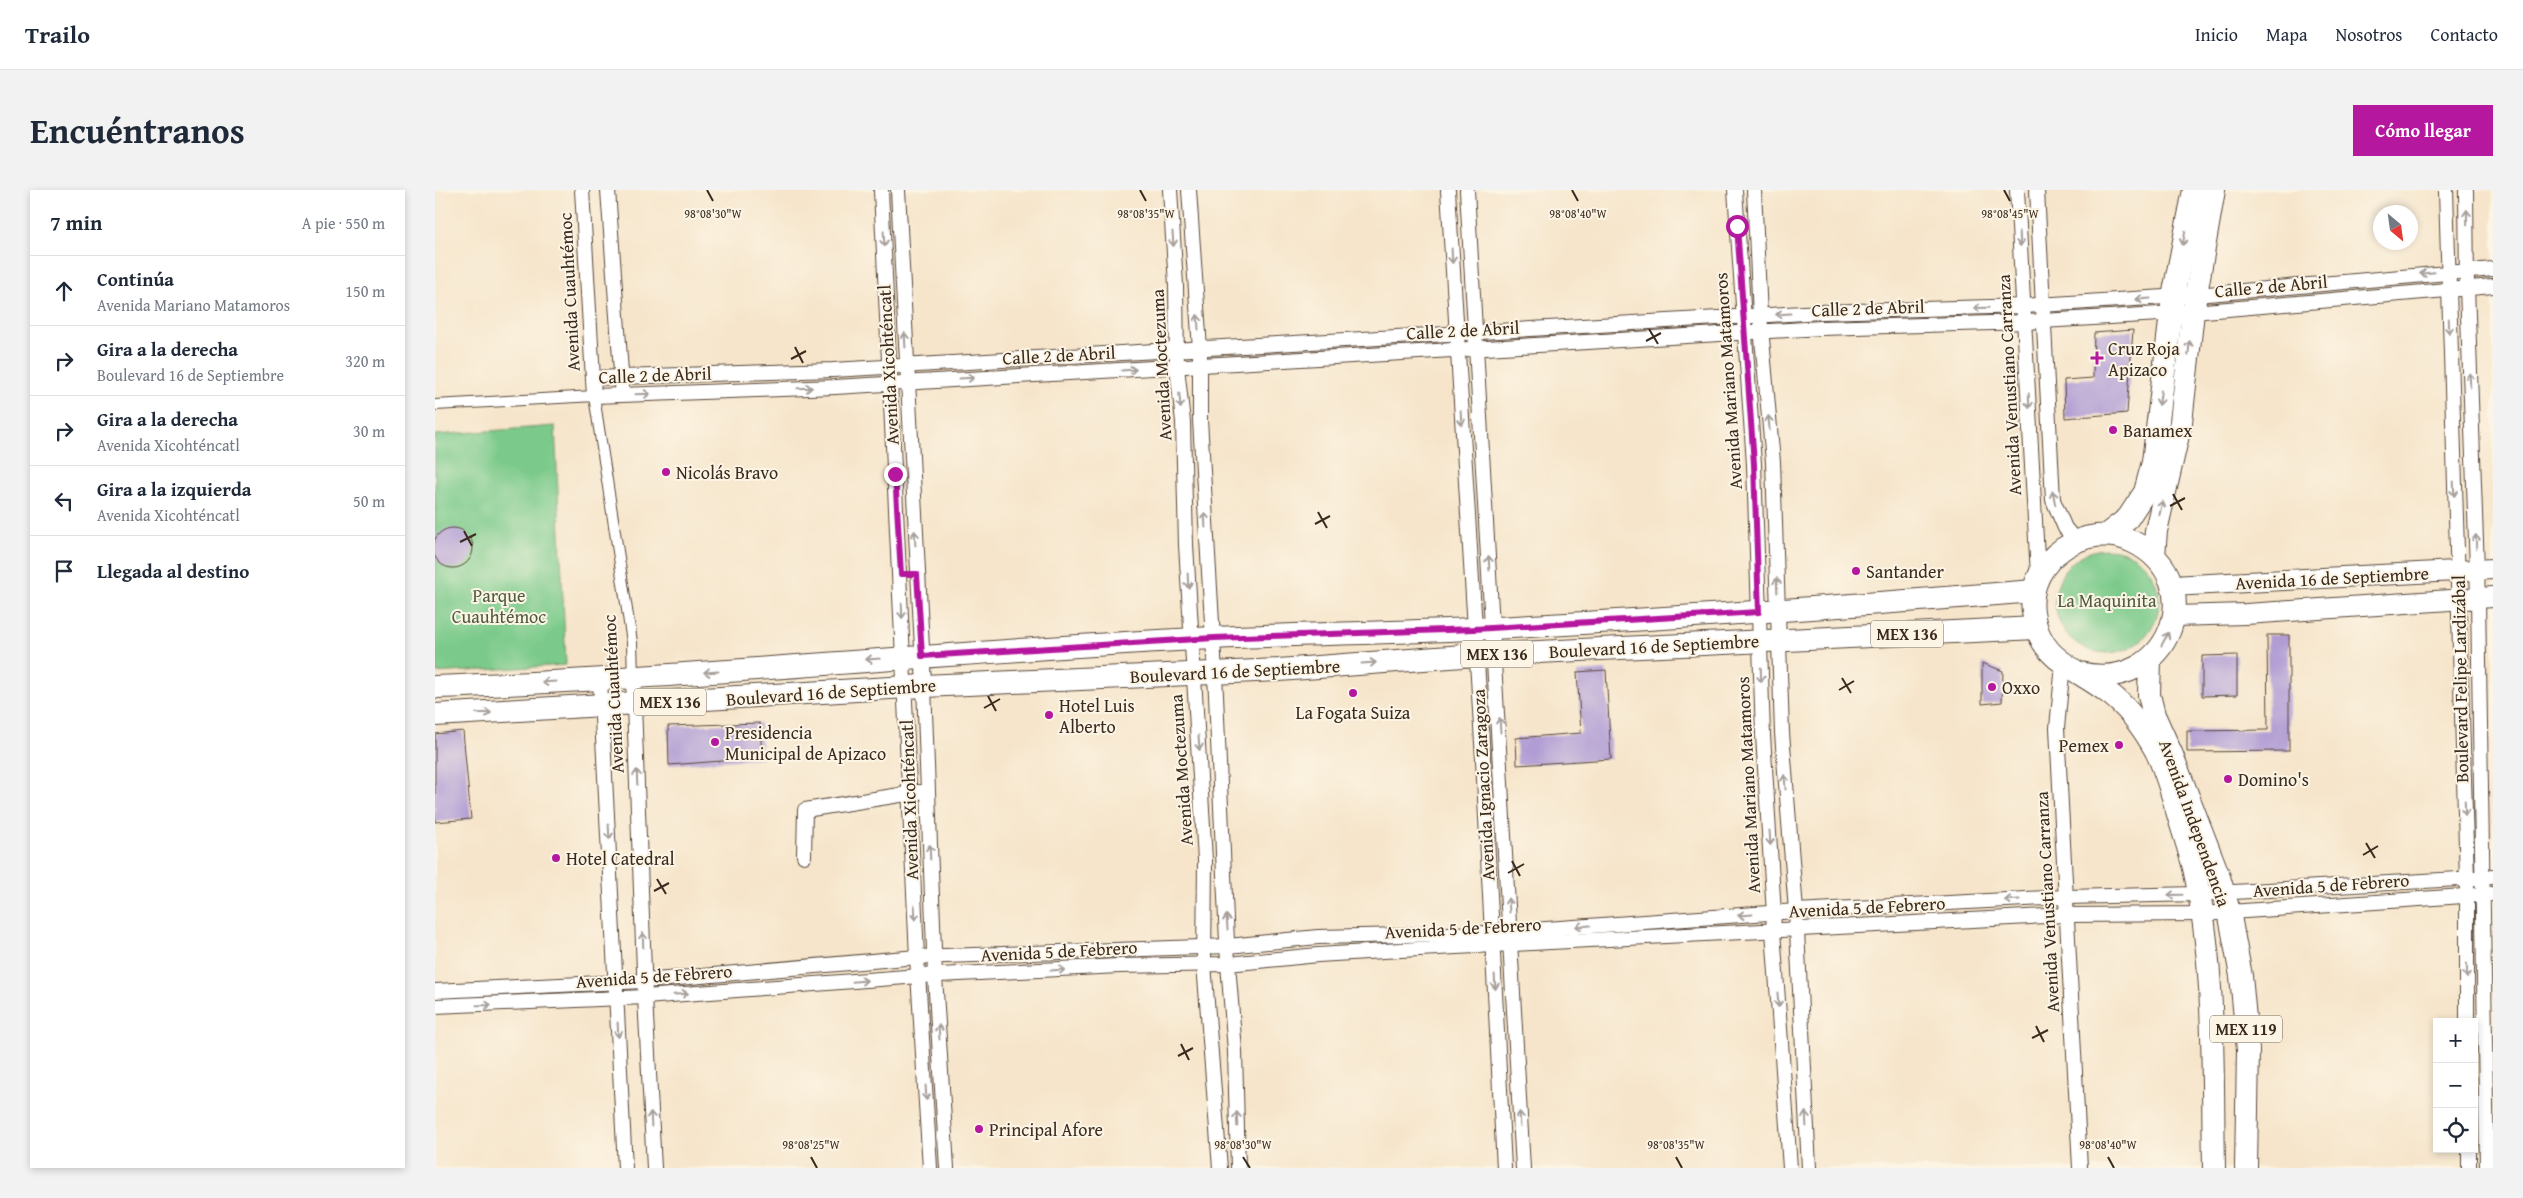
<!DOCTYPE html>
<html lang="es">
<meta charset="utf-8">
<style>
body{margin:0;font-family:"Gentium Book Plus",serif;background:#f2f2f3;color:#1f2937}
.controls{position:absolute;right:15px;bottom:15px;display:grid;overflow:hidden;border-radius:0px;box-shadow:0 2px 8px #0003}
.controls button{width:45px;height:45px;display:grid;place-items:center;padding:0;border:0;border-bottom:1px solid #e0e1e3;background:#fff;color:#1f2937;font:25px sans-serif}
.compass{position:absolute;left:1938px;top:15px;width:45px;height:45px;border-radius:50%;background:#fff;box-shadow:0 2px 8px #0003;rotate:151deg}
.stop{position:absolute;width:15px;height:15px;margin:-11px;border:4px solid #b5179e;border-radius:50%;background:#fff}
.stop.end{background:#b5179e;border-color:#fff;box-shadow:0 1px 5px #0008}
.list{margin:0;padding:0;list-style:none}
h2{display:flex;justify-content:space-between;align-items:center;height:65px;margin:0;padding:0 20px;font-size:21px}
h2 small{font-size:16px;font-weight:400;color:#747a83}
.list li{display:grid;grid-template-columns:32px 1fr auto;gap:15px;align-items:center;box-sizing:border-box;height:70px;padding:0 20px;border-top:1px solid #e0e1e3}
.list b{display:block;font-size:19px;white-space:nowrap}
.list p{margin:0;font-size:16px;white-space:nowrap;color:#747a83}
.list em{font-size:16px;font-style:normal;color:#747a83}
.icon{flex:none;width:28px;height:28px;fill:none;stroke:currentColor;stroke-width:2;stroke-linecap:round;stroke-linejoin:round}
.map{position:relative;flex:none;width:2058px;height:978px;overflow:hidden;border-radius:0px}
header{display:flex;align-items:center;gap:30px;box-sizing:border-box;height:70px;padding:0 25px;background:#fff;border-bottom:1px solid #e0e1e3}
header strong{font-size:24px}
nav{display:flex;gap:28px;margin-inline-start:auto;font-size:18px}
.intro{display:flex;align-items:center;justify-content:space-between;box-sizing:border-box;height:120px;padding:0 30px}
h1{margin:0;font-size:35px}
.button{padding:12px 22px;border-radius:0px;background:#b5179e;color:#fff;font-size:18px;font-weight:700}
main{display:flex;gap:30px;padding:0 30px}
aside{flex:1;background:#fff;border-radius:0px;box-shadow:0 2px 8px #0003}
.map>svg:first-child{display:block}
.green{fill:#7bca8b;stroke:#5b7a54}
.building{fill:#b19dd4}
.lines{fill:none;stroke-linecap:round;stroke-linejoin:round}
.pedestrian-casing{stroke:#574638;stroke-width:12}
.minor-casing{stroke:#574638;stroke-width:16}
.secondary-casing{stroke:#574638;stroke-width:22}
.primary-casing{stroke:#574638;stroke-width:24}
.pedestrian{stroke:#fff;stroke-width:10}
.minor{stroke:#fff;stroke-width:14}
.secondary{stroke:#fff;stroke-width:20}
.primary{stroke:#fff;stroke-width:22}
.oneway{stroke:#a79f9a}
.route{stroke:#b5179e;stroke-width:6}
.ticks{fill:none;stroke:#3b2a1e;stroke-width:2}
.poi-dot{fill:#b5179e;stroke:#fcf5e5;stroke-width:2}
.labels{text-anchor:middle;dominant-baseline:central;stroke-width:4;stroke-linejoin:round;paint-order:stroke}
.shield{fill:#fcf5e5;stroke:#75675a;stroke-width:1}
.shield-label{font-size:16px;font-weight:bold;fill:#3b2a1e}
.street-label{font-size:18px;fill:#3b2a1e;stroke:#fcf5e5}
.poi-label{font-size:18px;fill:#3b2a1e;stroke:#fcf5e5;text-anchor:start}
.park-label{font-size:18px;fill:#4e5a3f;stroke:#fcf5e5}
.ticks-label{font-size:12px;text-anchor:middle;fill:#3b2a1e;stroke:#fcf5e5;stroke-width:4;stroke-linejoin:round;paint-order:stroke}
</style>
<header>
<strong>Trailo</strong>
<nav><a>Inicio</a><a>Mapa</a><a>Nosotros</a><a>Contacto</a></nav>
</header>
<div class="intro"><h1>Encuéntranos</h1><a class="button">Cómo llegar</a></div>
<main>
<aside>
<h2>7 min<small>A pie · 550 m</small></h2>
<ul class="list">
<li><svg class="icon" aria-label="ahead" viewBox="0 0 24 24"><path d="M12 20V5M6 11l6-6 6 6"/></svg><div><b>Continúa</b><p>Avenida Mariano Matamoros</p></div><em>150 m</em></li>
<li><svg class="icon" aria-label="right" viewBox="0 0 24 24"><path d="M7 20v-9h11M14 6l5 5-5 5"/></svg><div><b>Gira a la derecha</b><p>Boulevard 16 de Septiembre</p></div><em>320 m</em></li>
<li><svg class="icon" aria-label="right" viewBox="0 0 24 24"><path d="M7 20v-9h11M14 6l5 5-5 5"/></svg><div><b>Gira a la derecha</b><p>Avenida Xicohténcatl</p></div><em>30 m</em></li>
<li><svg class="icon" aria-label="left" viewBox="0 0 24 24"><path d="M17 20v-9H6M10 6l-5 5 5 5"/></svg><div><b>Gira a la izquierda</b><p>Avenida Xicohténcatl</p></div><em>50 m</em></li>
<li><svg class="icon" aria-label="arrive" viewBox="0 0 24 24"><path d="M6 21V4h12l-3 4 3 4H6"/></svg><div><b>Llegada al destino</b></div></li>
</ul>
</aside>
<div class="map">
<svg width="2058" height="978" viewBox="0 0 2058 978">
<rect width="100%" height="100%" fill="#fcf5e5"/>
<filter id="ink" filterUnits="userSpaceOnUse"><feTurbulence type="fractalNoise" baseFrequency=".02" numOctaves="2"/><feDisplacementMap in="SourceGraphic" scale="10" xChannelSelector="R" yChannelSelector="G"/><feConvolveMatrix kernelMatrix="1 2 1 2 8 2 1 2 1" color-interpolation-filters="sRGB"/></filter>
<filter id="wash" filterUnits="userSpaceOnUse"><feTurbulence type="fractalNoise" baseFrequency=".0096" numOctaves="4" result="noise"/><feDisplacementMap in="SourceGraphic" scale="20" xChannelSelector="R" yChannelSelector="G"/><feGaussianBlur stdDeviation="1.12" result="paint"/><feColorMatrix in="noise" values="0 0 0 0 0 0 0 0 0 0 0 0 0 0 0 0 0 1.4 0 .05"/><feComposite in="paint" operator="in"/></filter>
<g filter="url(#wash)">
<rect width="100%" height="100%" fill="#f6e5cb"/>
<!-- green -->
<g class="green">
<polygon points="120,236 131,475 0,483 0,245"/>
<circle cx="1672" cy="411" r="52"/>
</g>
<g id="blocks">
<!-- building -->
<g class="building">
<polygon points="1698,140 1692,223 1630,228 1629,190 1658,188 1659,143"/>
<circle cx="18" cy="358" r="20"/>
<polygon points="1832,445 1854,445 1854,561 1752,562 1752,541 1833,540"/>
<polygon points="1802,465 1802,505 1767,506 1767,466"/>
<polygon points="1547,473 1568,481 1567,512 1547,514"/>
<polygon points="1171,480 1176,569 1082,575 1081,548 1146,543 1142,482"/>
<polygon points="325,533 327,568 234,575 233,536"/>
<polygon points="28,541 36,629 0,632 0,544"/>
</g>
</g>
</g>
<g filter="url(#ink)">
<use href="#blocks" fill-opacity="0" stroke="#574638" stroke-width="1"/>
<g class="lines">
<defs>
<polyline id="pedestrian" points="0,215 159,206 197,452 198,488"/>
<g id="minor">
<polyline points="147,0 159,206 400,197 1386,138 1591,132 1758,122 2058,96"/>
<polyline points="173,0 187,196"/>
<polyline points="446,0 482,767 495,978"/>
<polyline points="463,0 489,496 500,786 512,978"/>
<polyline points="735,0 741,95 742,177 748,232 751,355 770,670 769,774 785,978"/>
<polyline points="754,0 765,159 765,230 780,483 793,774 800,861 803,978"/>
<polyline points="1013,0 1048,569 1069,978"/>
<path d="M1032,0C1052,326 1072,652 1088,978"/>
<polyline points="1300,0 1319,274 1328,545 1339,724 1338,741 1355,978"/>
<polyline points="1319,0 1325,126 1338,272 1347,543 1361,721 1374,978"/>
<polyline points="1582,0 1603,386"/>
<polyline points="1602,0 1618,310 1630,338 1641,351"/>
<polyline points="2011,0 2032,688 2032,832"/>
<polyline points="2031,0 2032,97 2043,408 2052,978"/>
<polyline points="158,188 398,180 1386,122 1589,116 1761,105 2058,79"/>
<polyline points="1628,474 1622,538 1645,978"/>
<polyline points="198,488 210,807 219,978"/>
<polyline points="165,489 190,978"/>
<polyline points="369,666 370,620 484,602"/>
<polyline points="0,801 209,791 482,767 793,756 883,747 1057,743 1361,721 1631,707 1763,704 2058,687"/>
<polyline points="0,816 210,807 484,786 684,776 793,774 883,765 965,760 1631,725 1766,724 2058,704"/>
<polyline points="2034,959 2034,978"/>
</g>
<g id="secondary">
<polyline points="1737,396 2058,379"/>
<polyline points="1739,426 1811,424 2058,407"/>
</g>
<g id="primary">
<polyline points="1671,345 1693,328 1710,302 1718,272 1738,107 1759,0"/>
<polyline points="1719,366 1721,341 1746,232 1758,122 1779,0"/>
<polyline points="1715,470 1714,505 1719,525 1737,565 1783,684 1794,721 1806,786 1813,860 1811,978"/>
<path d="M1644,483C1735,505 1777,390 1698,352C1651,329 1591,370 1598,422C1604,470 1638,476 1671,501C1692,516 1709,539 1721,561C1732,583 1738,608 1745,631C1750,647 1755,663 1759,678C1781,776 1777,879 1779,978"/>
<path d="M0,497C260,488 519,461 779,448C865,444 951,443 1037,439C1224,430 1412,416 1599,401"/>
<polyline points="0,525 489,496 844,480 1041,465 1601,438"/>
</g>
</defs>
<!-- pedestrian casing -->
<use href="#pedestrian" class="pedestrian-casing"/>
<!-- minor casing -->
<use href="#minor" class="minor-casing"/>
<!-- secondary casing -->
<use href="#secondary" class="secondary-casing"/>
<!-- primary casing -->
<use href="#primary" class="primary-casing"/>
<!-- pedestrian -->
<use href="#pedestrian" class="pedestrian"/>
<!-- minor -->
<use href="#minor" class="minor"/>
<!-- secondary -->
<use href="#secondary" class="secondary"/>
<!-- primary -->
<use href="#primary" class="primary"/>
</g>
<!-- one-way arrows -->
<defs><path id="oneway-shaft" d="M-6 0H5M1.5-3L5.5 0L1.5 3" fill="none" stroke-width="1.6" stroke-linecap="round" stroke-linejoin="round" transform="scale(1.25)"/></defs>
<g class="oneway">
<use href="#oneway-shaft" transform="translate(2032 27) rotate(-91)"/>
<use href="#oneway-shaft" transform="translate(1749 48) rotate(101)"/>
<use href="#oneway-shaft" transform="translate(449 49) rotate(87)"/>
<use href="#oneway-shaft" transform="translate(738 49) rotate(86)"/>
<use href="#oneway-shaft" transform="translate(1585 49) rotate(87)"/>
<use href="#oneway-shaft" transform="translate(1017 66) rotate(87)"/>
<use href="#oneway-shaft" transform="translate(1992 83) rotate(174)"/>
<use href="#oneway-shaft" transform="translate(1708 109) rotate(176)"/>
<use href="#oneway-shaft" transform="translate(1546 118) rotate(179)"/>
<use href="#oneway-shaft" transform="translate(1348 124) rotate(176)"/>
<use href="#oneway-shaft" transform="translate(763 132) rotate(-94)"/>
<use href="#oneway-shaft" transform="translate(2014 136) rotate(88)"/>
<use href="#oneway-shaft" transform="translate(470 150) rotate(-93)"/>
<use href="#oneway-shaft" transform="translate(1754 158) rotate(-84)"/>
<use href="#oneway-shaft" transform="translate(694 180) rotate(-4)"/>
<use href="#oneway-shaft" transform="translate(532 188) rotate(-3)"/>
<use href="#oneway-shaft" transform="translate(2035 190) rotate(-92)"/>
<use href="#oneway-shaft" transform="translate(370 198) rotate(-2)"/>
<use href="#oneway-shaft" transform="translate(208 204) rotate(-2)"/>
<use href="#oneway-shaft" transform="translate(1725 208) rotate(97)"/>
<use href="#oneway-shaft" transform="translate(745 211) rotate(84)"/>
<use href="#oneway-shaft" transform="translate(1594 211) rotate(88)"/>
<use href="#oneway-shaft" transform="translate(1026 228) rotate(87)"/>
<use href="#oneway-shaft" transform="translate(1334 233) rotate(-95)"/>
<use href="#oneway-shaft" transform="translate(2019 299) rotate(88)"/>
<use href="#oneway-shaft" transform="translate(1619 308) rotate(-101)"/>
<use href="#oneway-shaft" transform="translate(1726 318) rotate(-77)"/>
<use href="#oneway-shaft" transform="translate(770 330) rotate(-93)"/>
<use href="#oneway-shaft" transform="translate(480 348) rotate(-93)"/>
<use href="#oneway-shaft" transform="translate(2041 352) rotate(-92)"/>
<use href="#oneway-shaft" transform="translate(1054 373) rotate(-93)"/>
<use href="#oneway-shaft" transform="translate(753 391) rotate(87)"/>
<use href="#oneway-shaft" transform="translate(1342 395) rotate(-92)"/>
<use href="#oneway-shaft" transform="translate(467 421) rotate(88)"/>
<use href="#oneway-shaft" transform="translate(1730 449) rotate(-61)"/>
<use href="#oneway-shaft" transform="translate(438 469) rotate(176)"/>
<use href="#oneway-shaft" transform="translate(934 473) rotate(-4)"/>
<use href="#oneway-shaft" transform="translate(276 482) rotate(176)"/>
<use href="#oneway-shaft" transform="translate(1326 485) rotate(88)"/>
<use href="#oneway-shaft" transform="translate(114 492) rotate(177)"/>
<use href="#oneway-shaft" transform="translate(49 523) rotate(-2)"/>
<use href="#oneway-shaft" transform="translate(1065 535) rotate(-94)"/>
<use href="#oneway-shaft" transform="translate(764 553) rotate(86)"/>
<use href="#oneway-shaft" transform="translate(202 587) rotate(-92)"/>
<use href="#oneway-shaft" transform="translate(1350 592) rotate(-94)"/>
<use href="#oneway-shaft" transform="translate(2030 618) rotate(88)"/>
<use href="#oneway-shaft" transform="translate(174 642) rotate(87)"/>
<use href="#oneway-shaft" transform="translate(1335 648) rotate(86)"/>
<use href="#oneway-shaft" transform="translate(495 662) rotate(-92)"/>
<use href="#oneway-shaft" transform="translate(1740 705) rotate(179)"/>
<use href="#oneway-shaft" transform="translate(1577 710) rotate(177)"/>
<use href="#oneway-shaft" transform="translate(1074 715) rotate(-94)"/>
<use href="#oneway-shaft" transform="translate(480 723) rotate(87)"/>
<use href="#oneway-shaft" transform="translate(1310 725) rotate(176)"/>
<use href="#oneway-shaft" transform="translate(792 732) rotate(-94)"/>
<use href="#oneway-shaft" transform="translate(1148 736) rotate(176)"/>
<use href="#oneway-shaft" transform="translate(208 750) rotate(-92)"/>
<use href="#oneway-shaft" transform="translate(623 780) rotate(-4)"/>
<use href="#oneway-shaft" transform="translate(2032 781) rotate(89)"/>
<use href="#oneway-shaft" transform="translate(425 791) rotate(-5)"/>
<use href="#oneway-shaft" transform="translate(1060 792) rotate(87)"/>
<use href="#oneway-shaft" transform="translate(246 804) rotate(-5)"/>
<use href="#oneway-shaft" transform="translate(1343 810) rotate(86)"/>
<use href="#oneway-shaft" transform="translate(49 815) rotate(-1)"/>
<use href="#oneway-shaft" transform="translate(183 840) rotate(87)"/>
<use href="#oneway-shaft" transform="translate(504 842) rotate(-94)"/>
<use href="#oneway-shaft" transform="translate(491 903) rotate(87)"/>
<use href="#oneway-shaft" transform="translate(216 929) rotate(-93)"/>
<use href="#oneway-shaft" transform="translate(802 929) rotate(-92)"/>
<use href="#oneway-shaft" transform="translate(1085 929) rotate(-93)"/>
<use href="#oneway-shaft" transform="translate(1371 929) rotate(-93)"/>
</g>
</g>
<g class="lines" filter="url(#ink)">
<!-- route -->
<polyline class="route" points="460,284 466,384 482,384 487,466 779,448 1039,439 1324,422 1319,274 1302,36"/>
</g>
<!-- ticks -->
<path class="ticks" d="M272,0L278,11M705,0L711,11M1137,0L1143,11M1569,0L1575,11M1214,139L1223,154M1211,151L1226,143M360,157L368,173M356,169L371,161M1738,304L1747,320M1735,316L1750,308M883,322L892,338M880,334L895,326M29,341L37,356M25,352L41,344M1407,488L1416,503M1404,500L1419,491M553,506L561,521M549,518L565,509M1931,653L1940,668M1928,665L1943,656M1077,671L1085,686M1073,683L1089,674M222,689L231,704M219,701L234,693M1601,836L1609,852M1597,848L1613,840M746,854L754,870M743,866L758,858M376,967L382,978M808,967L815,978M1241,967L1247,978M1673,967L1679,978"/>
<!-- markers -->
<g class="poi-dot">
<path d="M1659.5 160.5h5v5h5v5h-5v5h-5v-5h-5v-5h5z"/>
<circle cx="1678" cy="240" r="5"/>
<circle cx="231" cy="282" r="5"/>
<circle cx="1421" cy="381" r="5"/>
<circle cx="1557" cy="497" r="5"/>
<circle cx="918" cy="503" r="5"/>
<circle cx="614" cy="525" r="5"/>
<circle cx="280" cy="552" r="5"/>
<circle cx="1684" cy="555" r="5"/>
<circle cx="1793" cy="589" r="5"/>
<circle cx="121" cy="668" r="5"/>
<circle cx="544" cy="939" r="5"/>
</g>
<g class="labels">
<!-- shield labels -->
<g class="shield">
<rect x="1436" y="430.5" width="72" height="27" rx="4"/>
<rect x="1026" y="450.5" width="72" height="27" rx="4"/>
<rect x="199" y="498.5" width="72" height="27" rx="4"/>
<rect x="1775" y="825.5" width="72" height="27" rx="4"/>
</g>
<g class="shield-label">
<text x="1472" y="444">MEX 136</text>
<text x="1062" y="464">MEX 136</text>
<text x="235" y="512">MEX 136</text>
<text x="1811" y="839">MEX 119</text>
</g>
<!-- street labels -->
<g class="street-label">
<text transform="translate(1836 96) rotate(-5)">Calle 2 de Abril</text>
<text transform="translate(134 102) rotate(-93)">Avenida Cuauhtémoc</text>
<text transform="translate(1433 118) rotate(-2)">Calle 2 de Abril</text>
<text transform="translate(1028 140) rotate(-3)">Calle 2 de Abril</text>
<text transform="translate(624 165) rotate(-3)">Calle 2 de Abril</text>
<text transform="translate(453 175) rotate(-93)">Avenida Xicohténcatl</text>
<text transform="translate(726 175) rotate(-93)">Avenida Moctezuma</text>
<text transform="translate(220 185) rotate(-2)">Calle 2 de Abril</text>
<text transform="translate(1293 191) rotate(-94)">Avenida Mariano Matamoros</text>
<text transform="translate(1574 195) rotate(-93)">Avenida Venustiano Carranza</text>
<text transform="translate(1897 388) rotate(-3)">Avenida 16 de Septiembre</text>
<text transform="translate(1219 456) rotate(-3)">Boulevard 16 de Septiembre</text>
<text transform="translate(800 481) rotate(-3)">Boulevard 16 de Septiembre</text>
<text transform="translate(2025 489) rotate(-91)">Boulevard Felipe Lardizábal</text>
<text transform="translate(396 502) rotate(-4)">Boulevard 16 de Septiembre</text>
<text transform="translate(178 504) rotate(-93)">Avenida Cuauhtémoc</text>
<text transform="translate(746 580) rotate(-94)">Avenida Moctezuma</text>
<text transform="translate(1048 595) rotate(-93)">Avenida Ignacio Zaragoza</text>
<text transform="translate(1313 595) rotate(-93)">Avenida Mariano Matamoros</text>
<text transform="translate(474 610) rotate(-92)">Avenida Xicohténcatl</text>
<text transform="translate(1760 633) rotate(70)">Avenida Independencia</text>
<text transform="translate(1896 695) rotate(-4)">Avenida 5 de Febrero</text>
<text transform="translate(1612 712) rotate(-93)">Avenida Venustiano Carranza</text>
<text transform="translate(1432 717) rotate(-3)">Avenida 5 de Febrero</text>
<text transform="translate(1028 738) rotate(-3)">Avenida 5 de Febrero</text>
<text transform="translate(624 761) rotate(-3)">Avenida 5 de Febrero</text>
<text transform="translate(219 786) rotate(-4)">Avenida 5 de Febrero</text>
</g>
<!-- poi labels -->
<g class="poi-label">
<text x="1673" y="158">Cruz Roja<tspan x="1673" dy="21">Apizaco</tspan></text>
<text x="1688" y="240">Banamex</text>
<text x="241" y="282">Nicolás Bravo</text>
<text x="1431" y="381">Santander</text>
<text x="1567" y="497">Oxxo</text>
<text x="624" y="515">Hotel Luis<tspan x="624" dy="21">Alberto</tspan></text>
<text x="918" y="522" text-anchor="middle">La Fogata Suiza</text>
<text x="290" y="542">Presidencia<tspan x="290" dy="21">Municipal de Apizaco</tspan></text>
<text x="1674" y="555" text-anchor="end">Pemex</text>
<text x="1803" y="589">Domino's</text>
<text x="131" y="668">Hotel Catedral</text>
<text x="554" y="939">Principal Afore</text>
</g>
<!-- park labels -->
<g class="park-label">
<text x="64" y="405">Parque<tspan x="64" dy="21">Cuauhtémoc</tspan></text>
<text x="1672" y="410">La Maquinita</text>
</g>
</g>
<g class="ticks-label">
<text x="278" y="28">98°08'30"W</text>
<text x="711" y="28">98°08'35"W</text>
<text x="1143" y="28">98°08'40"W</text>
<text x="1575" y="28">98°08'45"W</text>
<text x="376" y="959">98°08'25"W</text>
<text x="808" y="959">98°08'30"W</text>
<text x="1241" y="959">98°08'35"W</text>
<text x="1673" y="959">98°08'40"W</text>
</g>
</svg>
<div class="controls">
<button>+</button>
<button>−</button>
<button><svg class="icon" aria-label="locate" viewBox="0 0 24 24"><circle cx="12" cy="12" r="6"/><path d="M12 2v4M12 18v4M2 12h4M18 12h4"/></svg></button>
</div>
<svg class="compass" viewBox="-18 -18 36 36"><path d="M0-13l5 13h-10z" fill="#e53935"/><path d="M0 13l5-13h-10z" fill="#747a83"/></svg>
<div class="stop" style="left:1302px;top:36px"></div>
<div class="stop end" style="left:460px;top:284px"></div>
</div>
</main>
